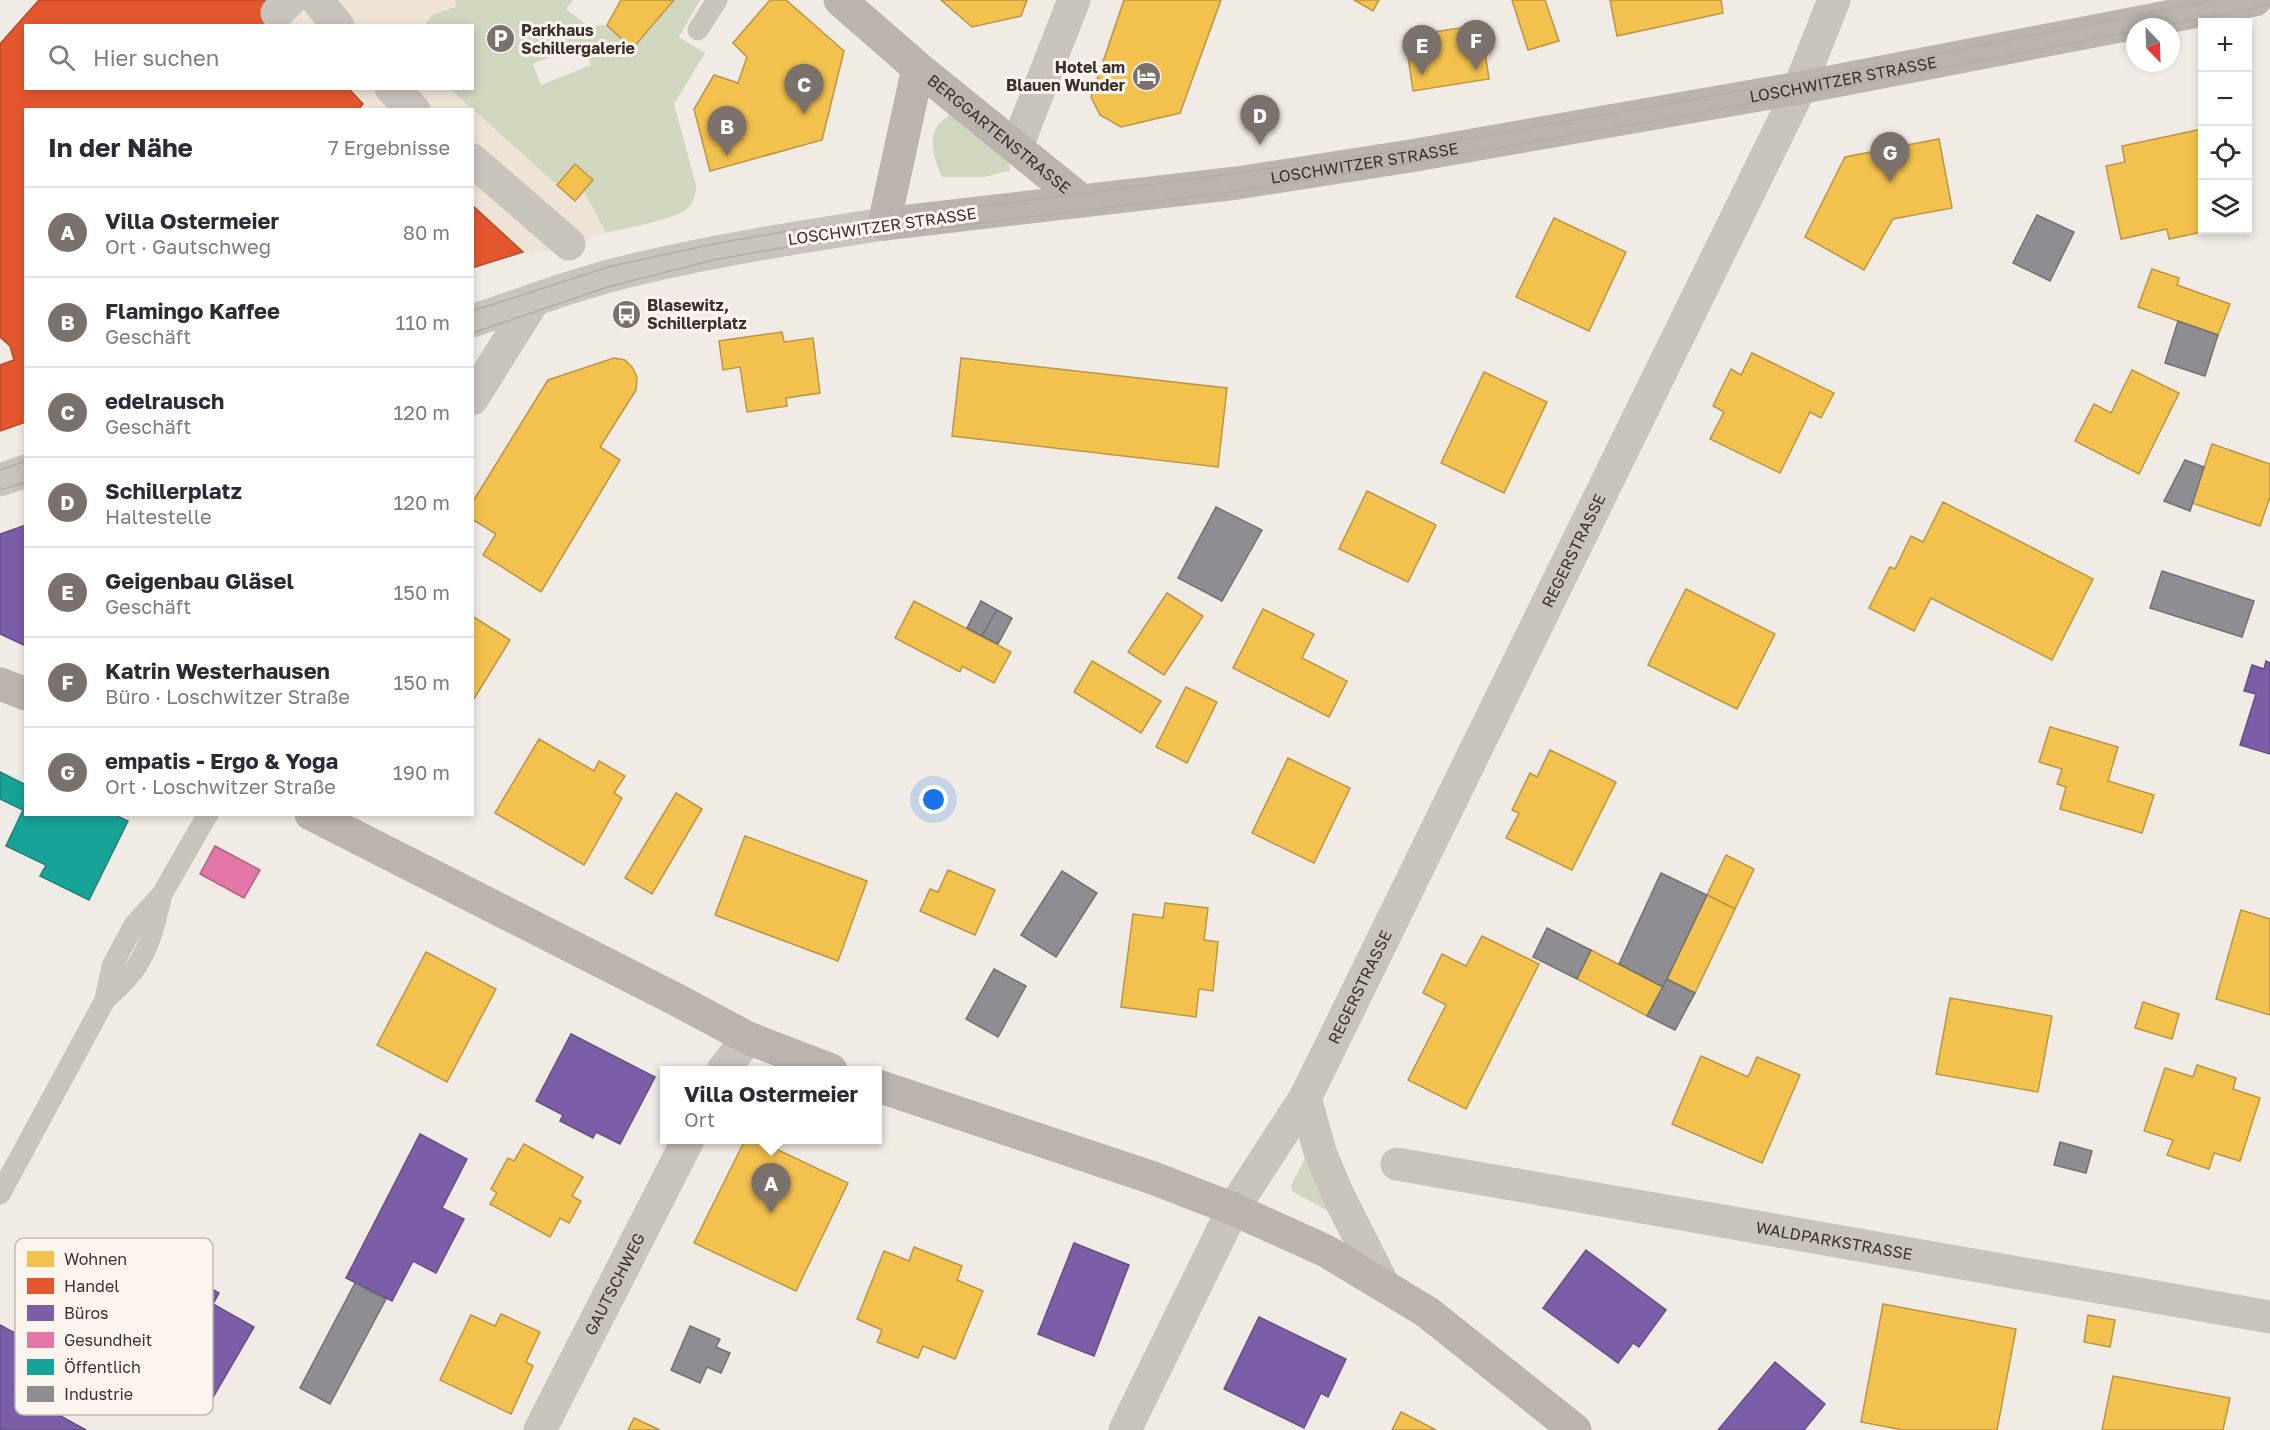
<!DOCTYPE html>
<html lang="de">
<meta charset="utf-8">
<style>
body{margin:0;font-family:"Golos Text",sans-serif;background:#f7f7f7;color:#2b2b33}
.controls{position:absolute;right:18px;top:18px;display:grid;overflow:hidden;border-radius:0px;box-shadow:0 3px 9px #0003}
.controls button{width:54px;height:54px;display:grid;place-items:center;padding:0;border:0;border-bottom:2px solid #e1e1e2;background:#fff;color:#2b2b33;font:30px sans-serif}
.compass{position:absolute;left:2126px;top:18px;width:54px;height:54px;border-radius:50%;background:#fff;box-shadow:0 3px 9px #0003;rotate:157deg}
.you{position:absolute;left:934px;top:800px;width:21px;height:21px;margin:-15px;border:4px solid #fff;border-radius:50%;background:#1a73e8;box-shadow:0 0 0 9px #1a73e833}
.badge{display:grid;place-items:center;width:39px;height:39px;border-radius:50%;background:#7a716c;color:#fff;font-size:20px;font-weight:700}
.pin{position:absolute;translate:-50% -50px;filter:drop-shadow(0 2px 3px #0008)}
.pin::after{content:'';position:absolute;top:32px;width:21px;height:18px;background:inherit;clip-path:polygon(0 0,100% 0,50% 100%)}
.popup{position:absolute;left:660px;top:1066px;width:222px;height:78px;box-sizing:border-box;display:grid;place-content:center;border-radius:0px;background:#fff;filter:drop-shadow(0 2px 4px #0005);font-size:20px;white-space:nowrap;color:#7c7c81}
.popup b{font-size:22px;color:#2b2b33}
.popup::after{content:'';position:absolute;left:50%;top:100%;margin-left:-12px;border:12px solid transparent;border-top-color:#fff}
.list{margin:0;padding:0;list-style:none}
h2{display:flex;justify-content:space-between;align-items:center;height:78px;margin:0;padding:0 24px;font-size:26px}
h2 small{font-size:20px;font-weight:400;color:#7c7c81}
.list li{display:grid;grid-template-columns:39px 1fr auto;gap:18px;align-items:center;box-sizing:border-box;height:90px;padding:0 24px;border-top:2px solid #e1e1e2}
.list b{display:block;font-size:22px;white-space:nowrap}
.list p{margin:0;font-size:20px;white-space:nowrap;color:#7c7c81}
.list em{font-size:20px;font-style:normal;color:#7c7c81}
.icon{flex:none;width:33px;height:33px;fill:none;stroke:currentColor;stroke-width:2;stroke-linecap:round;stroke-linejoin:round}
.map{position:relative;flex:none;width:2270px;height:1430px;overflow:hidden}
.search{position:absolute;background:#fff;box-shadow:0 3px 9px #0003;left:24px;top:24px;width:450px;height:66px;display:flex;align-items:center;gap:15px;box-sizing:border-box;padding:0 21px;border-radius:0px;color:#7c7c81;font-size:22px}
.panel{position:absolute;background:#fff;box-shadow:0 3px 9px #0003;left:24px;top:108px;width:450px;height:708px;border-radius:0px}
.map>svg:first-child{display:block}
.green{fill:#d1d6bf;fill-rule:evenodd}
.plaza{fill:#eee3d5}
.homes{fill:#f2c14e;stroke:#bb9644;stroke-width:1.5}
.shops{fill:#e4572e;stroke:#b14b2d;stroke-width:1.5}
.offices{fill:#7b5ea7;stroke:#685082;stroke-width:1.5}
.health{fill:#e377a8;stroke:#b16282;stroke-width:1.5}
.public{fill:#17a398;stroke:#228077;stroke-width:1.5}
.industry{fill:#8d8d92;stroke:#747173;stroke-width:1.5}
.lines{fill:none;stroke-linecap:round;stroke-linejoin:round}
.lane{stroke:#c9c3be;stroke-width:21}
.street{stroke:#c9c3be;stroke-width:33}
.secondary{stroke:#bab3ae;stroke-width:33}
.tram{stroke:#b1aca8;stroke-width:1.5}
.labels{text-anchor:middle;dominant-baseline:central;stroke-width:6;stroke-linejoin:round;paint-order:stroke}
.poi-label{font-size:16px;font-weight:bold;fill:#3b302b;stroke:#fbf5ee;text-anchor:start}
.street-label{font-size:16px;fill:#3b302b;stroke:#fbf5ee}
.key{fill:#fbf5ee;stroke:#c1bab4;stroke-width:1.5}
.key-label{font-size:16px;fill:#3b302b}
</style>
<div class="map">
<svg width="2270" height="1430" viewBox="0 0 2270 1430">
<rect width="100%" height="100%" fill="#f0ebe5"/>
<!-- green -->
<g class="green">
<path d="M456,0H573L566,9L588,26L607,25L632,49L674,0H700L679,37L705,53L674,104L696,185C696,193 695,201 689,207C677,220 625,228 606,233L584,191L593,180L575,164L557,185L450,89L472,88V26H424L432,15L455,7ZM582,44L591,65L541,85L533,64Z"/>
<path d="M950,115H966L1007,151L1010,170L985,177H942C936,163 927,139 938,125C941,121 946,118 950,115Z"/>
<polygon points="1306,1157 1334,1214 1293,1192 1291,1185"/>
</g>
<!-- plaza -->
<g class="plaza">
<polygon points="265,0 456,0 455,7 432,15 424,26 289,25"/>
<polygon points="348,89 450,89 574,201 584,191 606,233 532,255 523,252 473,205 472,110 369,109"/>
</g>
<!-- homes -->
<g class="homes">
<polygon points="621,0 674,0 632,49 607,25"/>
<polygon points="770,0 786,0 844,51 822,140 710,171 694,109 714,75 738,83 747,57 733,43"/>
<polygon points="941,0 1027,0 1021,16 972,27"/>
<polygon points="1124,0 1221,0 1180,113 1121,127 1100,115 1091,97"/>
<polygon points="1354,0 1379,0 1373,11"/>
<polygon points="1512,0 1545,0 1559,41 1528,50"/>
<polygon points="1610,0 1721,0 1723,13 1617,36"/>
<polygon points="1481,25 1489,79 1413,91 1405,36"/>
<polygon points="2202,129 2202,230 2211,230 2169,239 2167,229 2121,239 2106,166 2125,162 2122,146"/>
<polygon points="1939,139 1952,208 1893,219 1864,270 1805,237 1845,157"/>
<polygon points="575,164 593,180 575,201 557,185"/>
<polygon points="1554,218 1626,252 1589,331 1516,297"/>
<polygon points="2152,269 2179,278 2177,285 2230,304 2218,335 2138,307"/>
<polygon points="782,332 784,342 813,338 820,393 786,398 787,406 747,412 740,367 723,370 719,341"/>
<polygon points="1752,353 1834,393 1821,418 1810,412 1780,473 1710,439 1724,412 1713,406 1731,369 1741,375"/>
<polygon points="614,358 625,360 632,367 637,377 636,390 600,447 620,460 541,592 483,555 496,534 472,519 472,503 548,380"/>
<polygon points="961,358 1227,388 1218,467 952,436"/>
<polygon points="2132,370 2179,393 2139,474 2075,441 2094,404 2111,413"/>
<polygon points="1484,372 1547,402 1504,493 1441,463"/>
<polygon points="2212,444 2270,464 2270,497 2260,526 2192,503"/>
<polygon points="1367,491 1436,525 1408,582 1339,549"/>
<polygon points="1943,502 2093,579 2052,660 1931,598 1914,631 1869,608 1890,567 1895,569 1911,536 1923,542"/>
<polygon points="1686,589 1775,634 1737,709 1648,665"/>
<polygon points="1167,593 1203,616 1164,675 1128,652"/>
<polygon points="914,601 1011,652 994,683 962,666 960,672 895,638"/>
<polygon points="1263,609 1314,634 1302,658 1347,681 1329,717 1233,668"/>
<polygon points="472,616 510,640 472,702"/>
<polygon points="1092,661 1161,701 1141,733 1074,692"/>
<polygon points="1186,687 1217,702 1187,763 1156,747"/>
<polygon points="2050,727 2118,747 2108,781 2154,795 2142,833 2060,809 2066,787 2057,784 2062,769 2039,762"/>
<polygon points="539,739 594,771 599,761 625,776 614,793 622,798 584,865 495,813"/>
<polygon points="1550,750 1616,782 1572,870 1506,838 1519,813 1512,810 1530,773 1537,777"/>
<polygon points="1288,758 1350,788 1314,863 1252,833"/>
<polygon points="676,793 702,809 652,894 625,878"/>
<polygon points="745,836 867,881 838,961 715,915"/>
<polygon points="1726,855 1754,869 1735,909 1707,895"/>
<polygon points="948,870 995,890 975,935 920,911 930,889 938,892"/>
<polygon points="1707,895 1735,909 1695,993 1667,979"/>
<polygon points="1165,903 1208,908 1204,940 1218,942 1213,991 1199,989 1196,1017 1121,1007 1133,914 1163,918"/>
<polygon points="2241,910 2270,919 2270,1015 2216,999"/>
<polygon points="1482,936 1539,964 1466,1109 1408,1080 1446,1005 1423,993 1442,954 1466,966"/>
<polygon points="1591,950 1663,987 1647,1016 1577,979"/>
<polygon points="426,952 496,989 447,1082 377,1045"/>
<polygon points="1950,998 2052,1016 2038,1092 1936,1074"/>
<polygon points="2143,1002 2179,1014 2172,1039 2135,1028"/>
<polygon points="1701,1056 1748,1077 1757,1057 1800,1075 1762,1163 1672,1124"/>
<polygon points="2197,1065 2236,1078 2233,1089 2260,1098 2240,1161 2214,1153 2209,1169 2167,1155 2173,1140 2144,1131 2165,1068 2193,1077"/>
<polygon points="745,1140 757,1140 848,1183 796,1291 694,1243"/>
<polygon points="524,1144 583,1177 572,1196 581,1201 569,1223 560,1218 550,1237 490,1204 497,1193 491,1189 508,1158 514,1161"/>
<polygon points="914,1247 962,1266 957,1280 983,1291 955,1359 923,1346 918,1358 877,1342 882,1330 857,1319 884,1251 909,1261"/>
<polygon points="1883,1304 2016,1329 1997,1430 1903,1430 1861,1422"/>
<polygon points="501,1314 540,1332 526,1362 533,1366 511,1414 440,1380 471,1315 495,1326"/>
<polygon points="2088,1315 2115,1320 2110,1347 2084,1342"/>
<polygon points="2113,1376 2230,1398 2223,1430 2102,1430"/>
<polygon points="1401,1412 1436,1430 1392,1430"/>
<polygon points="634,1418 660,1430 628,1430"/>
</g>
<!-- shops -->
<g class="shops">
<polygon points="39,0 265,0 289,26 26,26 26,88 348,88 363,104 358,110 26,110 26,422 0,431 0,365 14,360 10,346 0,337 0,44"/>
<polygon points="472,205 523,252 472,268"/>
</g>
<!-- offices -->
<g class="offices">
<polygon points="26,525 26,646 0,634 0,534"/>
<polygon points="2266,661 2270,663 2270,754 2240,745 2256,694 2244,691 2252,665 2264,669"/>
<polygon points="571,1034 655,1077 620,1144 596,1132 593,1138 560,1121 563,1115 536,1101"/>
<polygon points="420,1134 467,1159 442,1208 464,1219 436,1273 413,1261 392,1301 346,1278"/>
<polygon points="1074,1243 1129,1265 1094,1356 1038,1334"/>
<polygon points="118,1248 157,1271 163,1261 219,1293 213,1304 254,1327 208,1406 162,1379 152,1397 112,1374 122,1357 72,1328"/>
<polygon points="1586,1250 1666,1310 1639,1347 1633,1343 1618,1363 1543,1308"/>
<polygon points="1259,1317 1346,1359 1328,1397 1321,1393 1304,1428 1224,1389"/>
<polygon points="0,1325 37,1345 13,1390 86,1430 0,1430"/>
<polygon points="1775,1362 1825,1404 1804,1430 1718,1430"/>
</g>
<!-- health -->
<polygon class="health" points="215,846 260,870 244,898 200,874"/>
<!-- public -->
<polygon class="public" points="0,772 26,785 26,814 113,814 128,821 89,900 40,876 46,865 6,846 23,810 0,799"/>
<!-- industry -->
<g class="industry">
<polygon points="2037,215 2074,232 2050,281 2013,263"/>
<polygon points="2178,321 2218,335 2205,376 2165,363"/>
<polygon points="2185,460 2204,467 2190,511 2164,501"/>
<polygon points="1216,507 1262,530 1222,601 1178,578"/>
<polygon points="2162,571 2254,601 2242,637 2150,608"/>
<polygon points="981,601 997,610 982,636 967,628"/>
<polygon points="997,610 1012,618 998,644 982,636"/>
<polygon points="1062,871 1097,893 1056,957 1021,935"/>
<polygon points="1661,873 1707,895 1663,987 1619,964"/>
<polygon points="1547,928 1591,950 1577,979 1533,957"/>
<polygon points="994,969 1026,986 998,1037 966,1019"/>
<polygon points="1667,979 1695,993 1675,1030 1647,1016"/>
<polygon points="2060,1142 2092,1151 2086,1173 2054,1165"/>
<polygon points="355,1283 386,1299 330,1404 300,1388"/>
<polygon points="690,1326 720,1339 716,1347 730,1353 721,1373 707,1367 700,1383 671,1370"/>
</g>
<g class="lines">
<!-- lane -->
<g class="lane">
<polyline points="698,30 717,0"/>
<path d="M105,1000C113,992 122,985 129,976C148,955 155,925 161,898"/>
<polyline points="0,1194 105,1000 112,966 134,925 162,894 208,814"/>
</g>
<!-- street -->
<g class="street">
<polyline points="317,0 338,26"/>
<polyline points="277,13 290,0"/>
<polyline points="391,88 414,110"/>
<polyline points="1017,146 1074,0"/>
<polyline points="472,160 569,244"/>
<path d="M472,321C526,303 578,283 633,270C716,250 800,237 884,224"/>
<polyline points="472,399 534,300"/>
<polyline points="0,480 26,471"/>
<polyline points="723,1070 748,1038"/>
<polyline points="1305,1098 1320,1152 1338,1195 1384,1286"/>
<path id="s1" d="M1397,1164L2270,1317"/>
<path id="s2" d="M540,1430L688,1140"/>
<path id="s3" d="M1125,1430L1233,1209L1305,1098L1315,1078L1796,96L1834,0"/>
</g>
<!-- secondary -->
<g class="secondary">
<path id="s4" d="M840,0L918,68L1082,201"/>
<path id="s5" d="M918,68L884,224L1237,183L1410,156L1799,88L2255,0"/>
<polyline points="0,684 26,694"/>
<polyline points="311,814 677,1000 748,1038 831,1070"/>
<polyline points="878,1086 1153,1178 1233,1209 1326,1251 1427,1312 1575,1430"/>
</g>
<!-- tram -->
<g class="tram">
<polyline points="2156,27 2270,5"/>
<polyline points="472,311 612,266 714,244 788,231 1202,178 1408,149 1803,80 2214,0"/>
<polyline points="472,333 611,286 718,259 793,246 1238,191 1412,163 1796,96 2135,31"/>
<polyline points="0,470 26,461"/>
<polyline points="0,490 26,482"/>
</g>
</g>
<!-- icons -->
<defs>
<symbol id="parking-disc" viewBox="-11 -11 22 22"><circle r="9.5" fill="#7a716c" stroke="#fbf5ee"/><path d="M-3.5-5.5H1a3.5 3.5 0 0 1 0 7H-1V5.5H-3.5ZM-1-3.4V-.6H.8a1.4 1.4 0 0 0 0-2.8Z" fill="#fff"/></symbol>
<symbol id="hotel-disc" viewBox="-11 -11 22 22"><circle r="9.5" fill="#7a716c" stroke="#fbf5ee"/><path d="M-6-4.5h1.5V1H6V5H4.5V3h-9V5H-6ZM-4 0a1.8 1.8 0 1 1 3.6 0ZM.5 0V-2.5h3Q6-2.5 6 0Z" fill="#fff"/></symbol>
<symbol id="bus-disc" viewBox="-11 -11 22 22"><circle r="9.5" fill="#7a716c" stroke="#fbf5ee"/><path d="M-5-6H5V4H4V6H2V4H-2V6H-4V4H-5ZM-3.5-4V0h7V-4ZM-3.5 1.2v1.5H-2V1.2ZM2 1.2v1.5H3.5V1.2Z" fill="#fff"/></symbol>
</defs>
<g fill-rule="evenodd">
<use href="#parking-disc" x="484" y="22" width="33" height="33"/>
<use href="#hotel-disc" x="1130" y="60" width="33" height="33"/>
<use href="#bus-disc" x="610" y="298" width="33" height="33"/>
</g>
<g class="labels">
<!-- poi labels -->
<g class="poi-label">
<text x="521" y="30">Parkhaus<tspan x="521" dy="18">Schillergalerie</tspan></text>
<text x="1125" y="67" text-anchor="end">Hotel am<tspan x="1125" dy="18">Blauen Wunder</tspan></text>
<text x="647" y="305">Blasewitz,<tspan x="647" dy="18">Schillerplatz</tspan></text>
</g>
<!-- street labels -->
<g class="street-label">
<text stroke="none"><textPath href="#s5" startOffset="1130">LOSCHWITZER STRASSE</textPath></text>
<text stroke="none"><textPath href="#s4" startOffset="208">BERGGARTENSTRASSE</textPath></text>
<text stroke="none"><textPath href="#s5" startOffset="644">LOSCHWITZER STRASSE</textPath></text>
<text transform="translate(882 226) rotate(-8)">LOSCHWITZER STRASSE</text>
<text stroke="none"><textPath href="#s3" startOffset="988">REGERSTRASSE</textPath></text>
<text stroke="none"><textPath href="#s3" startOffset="502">REGERSTRASSE</textPath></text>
<text stroke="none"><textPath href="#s1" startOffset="444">WALDPARKSTRASSE</textPath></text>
<text stroke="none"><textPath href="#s2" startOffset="164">GAUTSCHWEG</textPath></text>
</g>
</g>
<!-- legend -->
<rect x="15" y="1238" width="198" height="177" rx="9" class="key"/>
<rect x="27" y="1251" width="27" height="16" fill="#f2c14e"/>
<rect x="27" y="1278" width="27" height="16" fill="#e4572e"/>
<rect x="27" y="1305" width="27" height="16" fill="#7b5ea7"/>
<rect x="27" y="1332" width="27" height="16" fill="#e377a8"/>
<rect x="27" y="1359" width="27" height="16" fill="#17a398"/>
<rect x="27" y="1386" width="27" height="16" fill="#8d8d92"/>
<g class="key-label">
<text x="64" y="1265">Wohnen</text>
<text x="64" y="1292">Handel</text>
<text x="64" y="1319">Büros</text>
<text x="64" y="1346">Gesundheit</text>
<text x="64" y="1373">Öffentlich</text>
<text x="64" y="1400">Industrie</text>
</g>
</svg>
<div class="controls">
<button>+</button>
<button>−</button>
<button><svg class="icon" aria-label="locate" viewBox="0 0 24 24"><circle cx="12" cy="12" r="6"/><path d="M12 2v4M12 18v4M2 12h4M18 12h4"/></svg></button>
<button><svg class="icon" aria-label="layers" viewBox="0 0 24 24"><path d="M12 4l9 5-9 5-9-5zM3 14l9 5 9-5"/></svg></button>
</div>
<svg class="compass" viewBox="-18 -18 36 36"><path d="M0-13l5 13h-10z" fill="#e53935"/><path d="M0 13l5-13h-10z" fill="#7c7c81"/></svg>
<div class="you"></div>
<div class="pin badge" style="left:771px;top:1213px">A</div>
<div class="popup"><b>Villa Ostermeier</b>Ort</div>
<div class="pin badge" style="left:727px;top:156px">B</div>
<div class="pin badge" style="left:804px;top:114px">C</div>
<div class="pin badge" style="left:1260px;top:145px">D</div>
<div class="pin badge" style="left:1422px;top:75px">E</div>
<div class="pin badge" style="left:1476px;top:70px">F</div>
<div class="pin badge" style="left:1890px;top:182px">G</div>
<div class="search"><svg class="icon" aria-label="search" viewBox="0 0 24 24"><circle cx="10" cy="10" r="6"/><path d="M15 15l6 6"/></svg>Hier suchen</div>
<section class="panel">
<h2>In der Nähe<small>7 Ergebnisse</small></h2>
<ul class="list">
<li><span class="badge">A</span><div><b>Villa Ostermeier</b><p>Ort · Gautschweg</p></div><em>80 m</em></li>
<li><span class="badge">B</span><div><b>Flamingo Kaffee</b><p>Geschäft</p></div><em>110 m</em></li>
<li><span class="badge">C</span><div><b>edelrausch</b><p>Geschäft</p></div><em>120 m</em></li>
<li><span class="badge">D</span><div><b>Schillerplatz</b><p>Haltestelle</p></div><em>120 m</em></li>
<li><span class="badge">E</span><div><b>Geigenbau Gläsel</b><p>Geschäft</p></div><em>150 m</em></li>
<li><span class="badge">F</span><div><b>Katrin Westerhausen</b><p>Büro · Loschwitzer Straße</p></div><em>150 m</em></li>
<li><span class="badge">G</span><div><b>empatis - Ergo &amp; Yoga</b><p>Ort · Loschwitzer Straße</p></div><em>190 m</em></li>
</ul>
</section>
</div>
